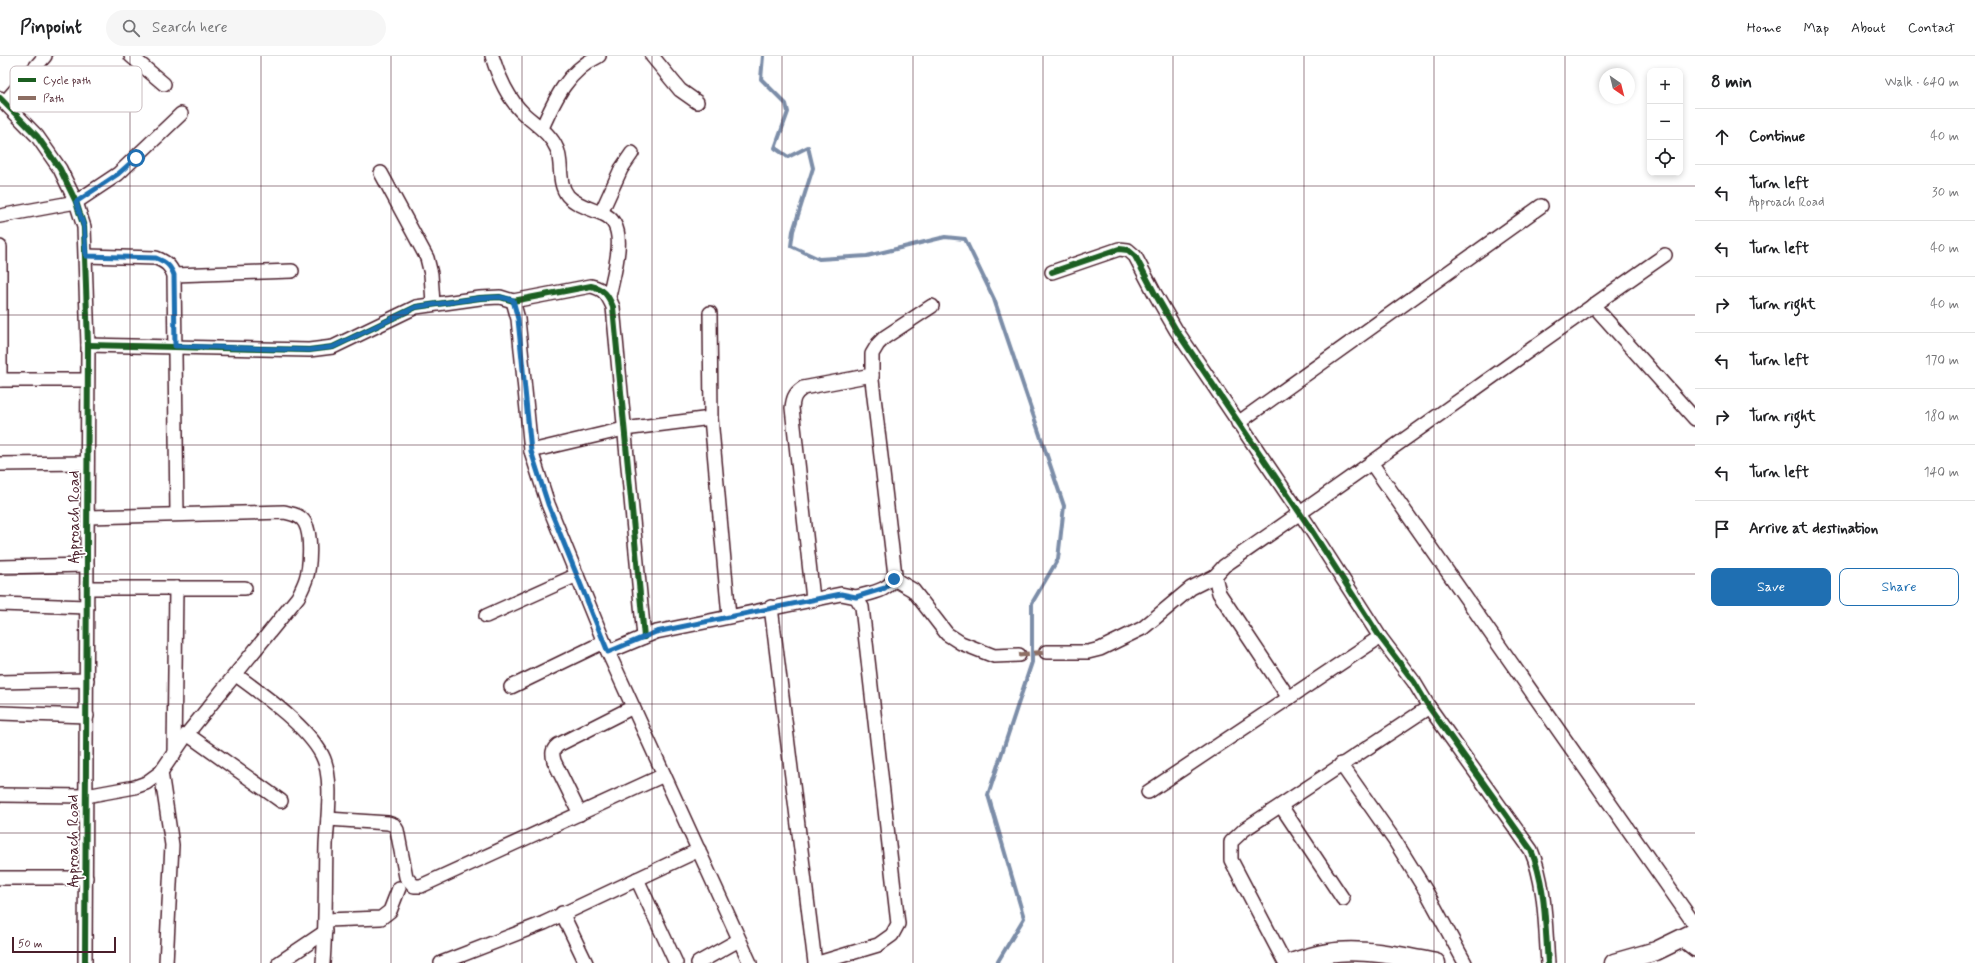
<!DOCTYPE html>
<meta charset="utf-8">
<style>
body{margin:0;font-family:Mynerve,sans-serif;background:#f6f6f6;color:#202124}
.controls{position:absolute;right:12px;top:12px;display:grid;overflow:hidden;border-radius:8px;box-shadow:0 2px 6px #0003}
.controls button{width:36px;height:36px;display:grid;place-items:center;padding:0;border:0;border-bottom:1px solid #e0e0e0;background:#fff;color:#202124;font:20px sans-serif}
.compass{position:absolute;left:1599px;top:12px;width:36px;height:36px;border-radius:50%;background:#fff;box-shadow:0 2px 6px #0003;rotate:145deg}
.scale{position:absolute;left:12px;bottom:10px;width:104px;box-sizing:border-box;padding-left:4px;border:2px solid #4a1f2b;border-top:0;font-size:11px;line-height:14px;white-space:nowrap;color:#4a1f2b;-webkit-text-stroke:3px #fff;paint-order:stroke}
.stop{position:absolute;width:12px;height:12px;margin:-9px;border:3px solid #1f6fb2;border-radius:50%;background:#fff}
.stop.end{background:#1f6fb2;border-color:#fff;box-shadow:0 1px 4px #0008}
.list{margin:0;padding:0;list-style:none}
h2{display:flex;justify-content:space-between;align-items:center;height:52px;margin:0;padding:0 16px;font-size:17px}
h2 small{font-size:13px;font-weight:400;color:#757577}
.list li{display:grid;grid-template-columns:26px 1fr auto;gap:12px;align-items:center;box-sizing:border-box;height:56px;padding:0 16px;border-top:1px solid #e0e0e0}
.list b{display:block;font-size:15px;white-space:nowrap}
.list p{margin:0;font-size:13px;white-space:nowrap;color:#757577}
.list em{font-size:13px;font-style:normal;color:#757577}
.actions{display:flex;gap:8px;padding:12px 16px}
.actions a{flex:1;padding:9px 0;border:1px solid #1f6fb2;border-radius:8px;text-align:center;font-size:14px;color:#1f6fb2}
.actions .main{background:#1f6fb2;color:#fff}
.icon{flex:none;width:22px;height:22px;fill:none;stroke:currentColor;stroke-width:2;stroke-linecap:round;stroke-linejoin:round}
.map{position:relative;flex:none;width:1695px;height:907px;overflow:hidden}
header{display:flex;align-items:center;gap:24px;box-sizing:border-box;height:56px;padding:0 20px;background:#fff;border-bottom:1px solid #e0e0e0}
header strong{font-size:19px}
nav{display:flex;gap:22px;margin-inline-start:auto;font-size:14px}
.search{width:280px;height:36px;background:#f6f6f6;display:flex;align-items:center;gap:10px;box-sizing:border-box;padding:0 14px;border-radius:22px;color:#757577;font-size:15px}
main{display:flex}
aside{flex:1;background:#fff}
.map>svg:first-child{display:block}
.lines{fill:none;stroke-linecap:round;stroke-linejoin:round}
.stream{stroke:#7b8da8;stroke-width:4}
.street-casing{stroke:#4a1f2b;stroke-width:16}
.secondary-casing{stroke:#4a1f2b;stroke-width:21}
.street{stroke:#fff;stroke-width:13}
.secondary{stroke:#fff;stroke-width:18}
.quiet{stroke:#8d6e63;stroke-width:5;stroke-dasharray:10 5;stroke-linecap:butt}
.cycleway-casing{stroke:#fff;stroke-width:8}
.cycleway{stroke:#1b5e20;stroke-width:6}
.route{stroke:#1f6fb2;stroke-width:5}
.grid{fill:none;stroke:#4a1f2b;stroke-width:1;stroke-opacity:0.55}
.labels{text-anchor:middle;dominant-baseline:central;stroke-width:3.5;stroke-linejoin:round;paint-order:stroke}
.street-label{font-size:16px;fill:#4a1f2b;stroke:#fff}
.key{fill:#fff;stroke:#c9bcbf;stroke-width:1}
.key-label{font-size:11px;fill:#4a1f2b}
</style>
<header>
<strong>Pinpoint</strong>
<div class="search"><svg class="icon" aria-label="search" viewBox="0 0 24 24"><circle cx="10" cy="10" r="6"/><path d="M15 15l6 6"/></svg>Search here</div>
<nav><a>Home</a><a>Map</a><a>About</a><a>Contact</a></nav>
</header>
<main>
<div class="map">
<svg width="1695" height="907" viewBox="0 0 1695 907">
<rect width="100%" height="100%" fill="#fff"/>
<filter id="ink" filterUnits="userSpaceOnUse"><feTurbulence type="fractalNoise" baseFrequency=".025" numOctaves="2"/><feDisplacementMap in="SourceGraphic" scale="8" xChannelSelector="R" yChannelSelector="G"/><feConvolveMatrix kernelMatrix="1 2 1 2 8 2 1 2 1" color-interpolation-filters="sRGB"/></filter>
<g filter="url(#ink)">
<g class="lines">
<!-- stream -->
<polyline class="stream" points="763,0 761,23 786,48 788,56 775,92 788,101 808,91 813,112 793,175 791,190 819,203 867,200 945,181 965,183 994,243 1064,450 1058,503 1032,547 1032,606 988,739 1024,862 997,907"/>
<defs>
<g id="street">
<polyline points="131,0 164,28"/>
<path d="M492,0C498,20 509,44 524,58C536,69 550,77 557,93C563,108 557,127 568,140C576,149 592,153 603,158C631,169 613,218 609,241"/>
<polyline points="652,0 680,34 697,46"/>
<polyline points="0,42 37,80 60,113 76,146 84,171 88,289 85,907"/>
<polyline points="5,46 45,0"/>
<path d="M542,72C555,43 568,14 599,0"/>
<polyline points="381,117 427,202 431,218 433,247"/>
<polyline points="601,157 621,113 632,97"/>
<polyline points="0,160 76,146 118,118 181,58"/>
<polyline points="0,191 0,324"/>
<path d="M86,200L156,202C166,206 170,209 174,219L177,458"/>
<path d="M1052,216L1119,193L1128,194L1135,200L1154,236L1176,274L1310,472L1380,581L1414,626L1429,651L1531,794C1546,829 1545,870 1548,907"/>
<polyline points="174,219 292,215"/>
<polyline points="513,245 518,263 531,395 548,448 608,596 750,907"/>
<polyline points="1593,249 1695,363"/>
<polyline points="710,257 711,362 729,560"/>
<path d="M88,289L309,294L333,291L416,251L480,242L500,241L513,245L591,230C604,233 608,239 613,251L644,581"/>
<polyline points="0,324 87,324"/>
<polyline points="1238,367 1541,150"/>
<polyline points="531,395 624,373 711,362"/>
<polyline points="0,408 87,407"/>
<polyline points="1372,408 1695,869"/>
<polyline points="0,511 87,509"/>
<polyline points="894,523 913,534 947,578 961,587 994,600 1019,599"/>
<polyline points="87,532 245,532"/>
<path d="M856,541C870,537 891,535 895,519L872,324V298L878,288L885,281L932,250"/>
<path d="M813,543L792,352C793,343 794,338 803,332L872,319"/>
<polyline points="0,548 87,551"/>
<polyline points="771,551 815,907"/>
<polyline points="486,560 577,519"/>
<polyline points="608,596 656,576 841,538 856,541 862,551 898,868 892,879 878,889 818,907"/>
<polyline points="1046,596 1088,596 1100,593 1143,572 1191,532 1215,520"/>
<path d="M236,619C262,638 307,670 322,699C334,722 327,764 326,789C325,828 326,868 323,907"/>
<polyline points="0,626 87,624"/>
<polyline points="511,631 604,586"/>
<path d="M1289,642L1219,537L1215,520L1224,510C1372,408 1517,302 1665,199"/>
<polyline points="0,657 87,660"/>
<polyline points="187,678 281,745"/>
<polyline points="174,698 176,532"/>
<polyline points="1341,708 1395,785 1426,835 1465,907"/>
<polyline points="161,716 172,789 166,907"/>
<polyline points="1148,736 1380,581"/>
<path d="M0,739L86,740L135,731L146,727L161,716L187,678L298,541C301,535 304,529 306,523C310,511 312,479 305,467C301,459 292,458 284,456L88,461"/>
<polyline points="1281,750 1343,843"/>
<path d="M580,758L554,705C552,697 552,694 558,689L633,651"/>
<polyline points="328,763 388,767 394,769 397,774 406,821 414,830 421,830 664,719"/>
<polyline points="0,822 86,822"/>
<polyline points="637,823 676,907"/>
<polyline points="562,857 586,907"/>
<polyline points="326,864 381,862 390,855 399,832"/>
<polyline points="1681,883 1695,894"/>
<polyline points="279,907 325,876"/>
<polyline points="441,907 544,867 699,794"/>
<polyline points="698,907 739,884"/>
<polyline points="1285,907 1231,804 1231,786 1245,773 1429,651"/>
</g>
<g id="secondary">
<path d="M1291,907C1303,903 1316,899 1329,897C1360,891 1406,901 1436,907"/>
<polyline points="1614,907 1656,895 1695,876"/>
</g>
</defs>
<!-- street casing -->
<use href="#street" class="street-casing"/>
<!-- secondary casing -->
<use href="#secondary" class="secondary-casing"/>
<!-- street -->
<use href="#street" class="street"/>
<!-- secondary -->
<use href="#secondary" class="secondary"/>
<!-- quiet -->
<polyline class="quiet" points="1019,599 1046,596"/>
<defs>
<g id="cycleway">
<polyline points="0,42 37,80 60,113 76,146 84,171 88,289 85,907"/>
<path d="M1052,216L1119,193L1128,194L1135,200L1154,236L1176,274L1310,472L1380,581L1414,626L1429,651L1531,794C1546,829 1545,870 1548,907"/>
<path d="M88,289L309,294L333,291L416,251L480,242L500,241L513,245L591,230C604,233 608,239 613,251L644,581"/>
</g>
</defs>
<!-- cycleway casing -->
<use href="#cycleway" class="cycleway-casing"/>
<!-- cycleway -->
<use href="#cycleway" class="cycleway"/>
</g>
</g>
<g class="lines" filter="url(#ink)">
<!-- route -->
<path class="route" d="M136,102L118,118L76,146L84,171L86,200L156,202C166,206 170,209 174,219L175,290L309,294L333,291L416,251L480,242L500,241L513,244L518,263L531,395L548,448L608,596L656,576L841,538L856,541L885,532L894,523"/>
</g>
<!-- grid -->
<path class="grid" d="M130,0V907M261,0V907M391,0V907M522,0V907M652,0V907M782,0V907M913,0V907M1043,0V907M1173,0V907M1304,0V907M1434,0V907M1565,0V907M0,130H1695M0,259H1695M0,389H1695M0,518H1695M0,648H1695M0,777H1695"/>
<g class="labels">
<!-- street labels -->
<g class="street-label">
<text transform="translate(74 461) rotate(-90)">Approach Road</text>
<text transform="translate(73 785) rotate(-90)">Approach Road</text>
</g>
</g>
<!-- legend -->
<rect x="10" y="10" width="132" height="46" rx="6" class="key"/>
<rect x="18" y="22" width="18" height="4" fill="#1b5e20"/>
<rect x="18" y="40" width="18" height="4" fill="#8d6e63"/>
<g class="key-label">
<text x="43" y="28">Cycle path</text>
<text x="43" y="46">Path</text>
</g>
</svg>
<div class="controls">
<button>+</button>
<button>−</button>
<button><svg class="icon" aria-label="locate" viewBox="0 0 24 24"><circle cx="12" cy="12" r="6"/><path d="M12 2v4M12 18v4M2 12h4M18 12h4"/></svg></button>
</div>
<svg class="compass" viewBox="-18 -18 36 36"><path d="M0-13l5 13h-10z" fill="#e53935"/><path d="M0 13l5-13h-10z" fill="#757577"/></svg>
<div class="scale">50 m</div>
<div class="stop" style="left:136px;top:102px"></div>
<div class="stop end" style="left:894px;top:523px"></div>
</div>
<aside>
<h2>8 min<small>Walk · 640 m</small></h2>
<ul class="list">
<li><svg class="icon" aria-label="ahead" viewBox="0 0 24 24"><path d="M12 20V5M6 11l6-6 6 6"/></svg><div><b>Continue</b></div><em>40 m</em></li>
<li><svg class="icon" aria-label="left" viewBox="0 0 24 24"><path d="M17 20v-9H6M10 6l-5 5 5 5"/></svg><div><b>Turn left</b><p>Approach Road</p></div><em>30 m</em></li>
<li><svg class="icon" aria-label="left" viewBox="0 0 24 24"><path d="M17 20v-9H6M10 6l-5 5 5 5"/></svg><div><b>Turn left</b></div><em>40 m</em></li>
<li><svg class="icon" aria-label="right" viewBox="0 0 24 24"><path d="M7 20v-9h11M14 6l5 5-5 5"/></svg><div><b>Turn right</b></div><em>40 m</em></li>
<li><svg class="icon" aria-label="left" viewBox="0 0 24 24"><path d="M17 20v-9H6M10 6l-5 5 5 5"/></svg><div><b>Turn left</b></div><em>170 m</em></li>
<li><svg class="icon" aria-label="right" viewBox="0 0 24 24"><path d="M7 20v-9h11M14 6l5 5-5 5"/></svg><div><b>Turn right</b></div><em>180 m</em></li>
<li><svg class="icon" aria-label="left" viewBox="0 0 24 24"><path d="M17 20v-9H6M10 6l-5 5 5 5"/></svg><div><b>Turn left</b></div><em>140 m</em></li>
<li><svg class="icon" aria-label="arrive" viewBox="0 0 24 24"><path d="M6 21V4h12l-3 4 3 4H6"/></svg><div><b>Arrive at destination</b></div></li>
</ul>
<div class="actions"><a class="main">Save</a><a>Share</a></div>
</aside>
</main>
